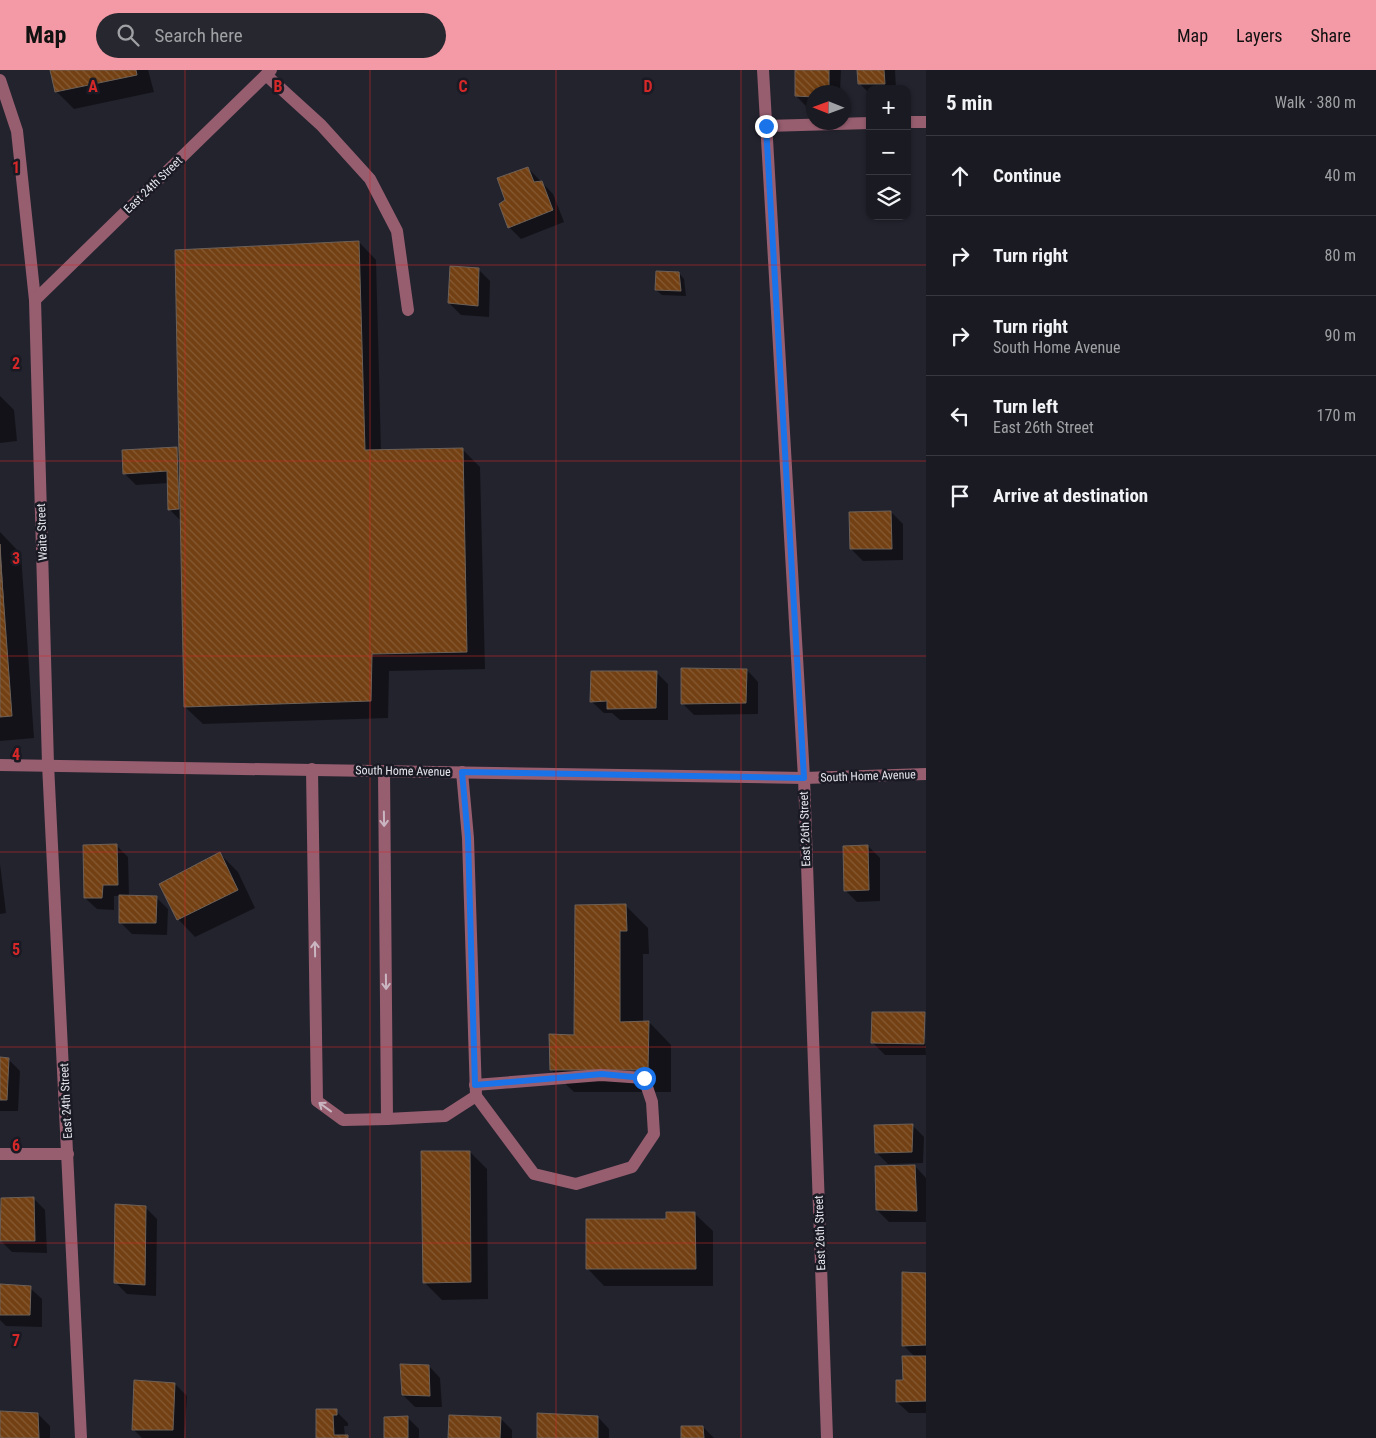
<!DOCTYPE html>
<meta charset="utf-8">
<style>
body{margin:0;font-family:"Roboto Condensed",sans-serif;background:#27272f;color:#f1f3f6}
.controls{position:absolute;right:15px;top:15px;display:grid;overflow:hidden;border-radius:10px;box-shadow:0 1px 4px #0004}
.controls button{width:45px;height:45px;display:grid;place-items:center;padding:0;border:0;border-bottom:1px solid #383840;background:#1a1a22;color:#f1f3f6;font:25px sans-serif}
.compass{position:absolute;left:806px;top:15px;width:45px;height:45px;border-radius:50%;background:#1a1a22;box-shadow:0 1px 4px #0004;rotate:271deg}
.stop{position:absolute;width:15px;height:15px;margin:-11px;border:4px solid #1a73e8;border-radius:50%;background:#fff}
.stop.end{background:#1a73e8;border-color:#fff;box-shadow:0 1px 5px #0008}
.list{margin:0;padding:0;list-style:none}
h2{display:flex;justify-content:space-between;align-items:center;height:65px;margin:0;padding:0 20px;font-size:21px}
h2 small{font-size:16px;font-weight:400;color:#9fa1a5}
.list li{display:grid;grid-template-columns:32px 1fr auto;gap:15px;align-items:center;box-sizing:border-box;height:80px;padding:0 20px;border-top:1px solid #383840}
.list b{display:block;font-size:19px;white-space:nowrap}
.list p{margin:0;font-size:16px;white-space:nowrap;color:#9fa1a5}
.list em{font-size:16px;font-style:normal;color:#9fa1a5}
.icon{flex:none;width:28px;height:28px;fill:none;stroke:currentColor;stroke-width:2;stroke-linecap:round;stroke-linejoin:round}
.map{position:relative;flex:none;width:926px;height:1368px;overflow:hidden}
header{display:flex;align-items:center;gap:30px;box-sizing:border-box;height:70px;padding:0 25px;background:#f49aa6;color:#111}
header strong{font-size:24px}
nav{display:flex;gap:28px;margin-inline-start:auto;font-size:18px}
.search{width:350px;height:45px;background:#27272f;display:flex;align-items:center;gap:12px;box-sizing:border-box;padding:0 18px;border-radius:28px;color:#9fa1a5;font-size:19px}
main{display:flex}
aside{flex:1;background:#1a1a22}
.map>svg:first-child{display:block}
.shadow{fill:#0007}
.building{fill:url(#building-back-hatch);stroke:#6c6058}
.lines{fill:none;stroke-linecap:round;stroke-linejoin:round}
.minor{stroke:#975e70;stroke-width:12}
.oneway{stroke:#cab6c1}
.route{stroke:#1a73e8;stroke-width:6}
.grid{fill:none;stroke:#d62828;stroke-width:1;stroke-opacity:0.55}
.labels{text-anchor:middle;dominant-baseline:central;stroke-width:5;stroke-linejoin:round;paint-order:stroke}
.street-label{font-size:12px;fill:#e5e5ed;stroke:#1a1a24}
.grid-label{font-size:16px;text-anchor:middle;font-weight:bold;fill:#d62828;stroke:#1a1a24;stroke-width:5;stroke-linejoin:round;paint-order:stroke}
</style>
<header>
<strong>Map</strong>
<div class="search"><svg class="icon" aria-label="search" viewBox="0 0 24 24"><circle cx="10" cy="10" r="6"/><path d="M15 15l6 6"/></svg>Search here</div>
<nav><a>Map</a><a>Layers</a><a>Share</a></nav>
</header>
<main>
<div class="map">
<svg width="926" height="1368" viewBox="0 0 926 1368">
<defs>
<pattern id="building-back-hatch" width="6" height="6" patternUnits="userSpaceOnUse" patternTransform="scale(1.25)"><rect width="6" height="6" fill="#724012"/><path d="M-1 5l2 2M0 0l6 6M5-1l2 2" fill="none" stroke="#865b35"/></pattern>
</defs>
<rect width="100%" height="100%" fill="#23232e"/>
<!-- shadow -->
<g class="shadow">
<polygon points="52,0 148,0 154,22 74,39 56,21"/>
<polygon points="796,0 841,0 840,22 814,22 814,38 808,38 796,26"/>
<polygon points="858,0 895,0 896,19 870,19 870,24 859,13"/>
<polygon points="528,98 553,124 564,152 521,169 509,157 507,131"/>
<polygon points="359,172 376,190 381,381 462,379 480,397 485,599 389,601 388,648 203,654 185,637 182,452 170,440 169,413 136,415 124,403 176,379 180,383"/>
<polygon points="478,199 490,211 489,247 461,245 449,233"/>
<polygon points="679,203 684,209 686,226 662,225 656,220"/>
<polygon points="0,326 14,340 17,371 0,373"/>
<polygon points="891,442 903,454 903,490 863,491 851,479"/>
<polygon points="0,456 0,462 21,484 34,668 0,671"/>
<polygon points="747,600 758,612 758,644 694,645 682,633"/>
<polygon points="656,602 668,614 668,650 620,650 612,643 604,643 592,632"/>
<polygon points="116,775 128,787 129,827 156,827 168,839 167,865 132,864 120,852 120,826 114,826 114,840 97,839 85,828"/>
<polygon points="868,776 880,788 880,831 857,832 845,820"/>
<polygon points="220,784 238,802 255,838 195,867 178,849"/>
<polygon points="0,794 6,843 0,844"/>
<polygon points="625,835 648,858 649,884 643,884 643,952 649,952 671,975 671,1022 574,1022 551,1000 575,966"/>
<polygon points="924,943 926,985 885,985 873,973"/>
<polygon points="0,989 8,989 20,1001 18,1041 0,1041"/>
<polygon points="912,1055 924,1067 923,1093 888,1094 876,1082"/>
<polygon points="470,1082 487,1099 488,1229 442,1230 425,1213"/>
<polygon points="915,1096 926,1108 926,1152 889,1152 877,1140"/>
<polygon points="33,1128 45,1140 47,1183 12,1182 0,1170"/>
<polygon points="146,1138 157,1149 156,1226 127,1224 115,1212"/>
<polygon points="695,1144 713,1161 713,1216 604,1216 587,1198 667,1150"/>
<polygon points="926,1204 926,1343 909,1343 897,1332 915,1287 903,1275"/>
<polygon points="0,1216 30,1218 42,1229 42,1257 6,1256 0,1250"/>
<polygon points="429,1296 440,1308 442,1337 415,1337 403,1325"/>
<polygon points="175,1314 187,1326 184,1368 142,1368 133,1359"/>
<polygon points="317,1340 336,1341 348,1353 348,1356 344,1356 345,1366 349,1368 317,1368"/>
<polygon points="0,1343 38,1344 50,1356 50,1368 0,1368"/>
<polygon points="407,1347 419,1359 419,1368 385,1368"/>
<polygon points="598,1347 609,1359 609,1368 538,1368"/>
<polygon points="501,1349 512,1360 512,1368 450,1368"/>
<polygon points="703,1357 714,1368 682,1368"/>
</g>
<!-- building -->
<g class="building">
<polygon points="50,0 136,0 137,5 55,22"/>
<polygon points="795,0 829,0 829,22 814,22 814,27 795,26"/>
<polygon points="857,0 884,0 885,14 858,14"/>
<polygon points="528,97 534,112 542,111 553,140 508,158 499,134 505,130 497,108"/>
<polygon points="359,171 365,380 463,378 467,582 372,584 371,631 184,637 175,180"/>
<polygon points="450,196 479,198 478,236 448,233"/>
<polygon points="656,201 679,202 681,221 655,220"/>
<polygon points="177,377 179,439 168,440 167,401 123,404 122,380"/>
<polygon points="891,441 892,479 850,479 849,442"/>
<polygon points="0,474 9,633 0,633"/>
<polygon points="0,483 12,646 0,647"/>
<polygon points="681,598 747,599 746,633 681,634"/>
<polygon points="591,601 657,601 656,638 607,639 607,631 590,632"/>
<polygon points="117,774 118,815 103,815 102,828 84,828 83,775"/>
<polygon points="868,775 869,820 844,821 843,776"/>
<polygon points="220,782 238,820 177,850 159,814"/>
<polygon points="119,825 157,826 156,853 119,853"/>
<polygon points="626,834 627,861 620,861 620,952 649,951 648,1000 550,1000 549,964 574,965 575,835"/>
<polygon points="872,942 925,942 924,974 871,973"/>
<polygon points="0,987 9,988 7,1030 0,1030"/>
<polygon points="913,1054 912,1082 875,1083 874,1055"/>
<polygon points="421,1081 470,1081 471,1212 423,1213"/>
<polygon points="915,1095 917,1141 876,1140 875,1096"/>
<polygon points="34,1127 35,1171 0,1171 1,1128"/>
<polygon points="115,1134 146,1136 145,1215 114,1213"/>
<polygon points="666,1142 695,1142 696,1199 586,1199 586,1149 666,1149"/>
<polygon points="902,1202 926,1203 926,1275 902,1276"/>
<polygon points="0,1214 31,1216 30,1245 0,1245"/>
<polygon points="902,1286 926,1286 926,1331 896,1332 896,1310 903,1310"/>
<polygon points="400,1294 429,1295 430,1326 402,1325"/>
<polygon points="134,1310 175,1313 173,1360 132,1360"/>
<polygon points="316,1339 337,1339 337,1345 333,1345 334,1365 348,1365 348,1368 316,1368"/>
<polygon points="0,1341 38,1343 39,1368 0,1368"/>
<polygon points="537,1343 598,1346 598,1368 537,1368"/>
<polygon points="449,1345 501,1347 500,1368 448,1368"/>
<polygon points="408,1346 408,1368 384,1368 384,1347"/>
<polygon points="681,1356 703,1356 704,1368 681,1368"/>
</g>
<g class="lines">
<!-- minor -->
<g class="minor">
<polyline points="763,0 804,708 827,1368"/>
<polyline points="266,5 321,55 370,109 397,161 408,240"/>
<polyline points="0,10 17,61 35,230 48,694 81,1368"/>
<polyline points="907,52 926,52"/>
<polyline points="766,56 870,53"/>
<polyline points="35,230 271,0"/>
<polyline points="0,695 804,708 926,704"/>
<polyline points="312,699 317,1031 343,1050 387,1049 445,1046 476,1026 468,768 462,702"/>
<polyline points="384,701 387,1049"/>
<polyline points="475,1015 601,1005 644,1008 652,1032 654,1064 632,1097 576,1114 534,1104 476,1026"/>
<polyline points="0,1084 68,1084"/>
</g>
</g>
<!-- one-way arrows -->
<defs><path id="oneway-shaft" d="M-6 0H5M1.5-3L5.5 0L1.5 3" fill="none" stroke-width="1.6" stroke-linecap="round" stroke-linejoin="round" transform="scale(1.25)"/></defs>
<g class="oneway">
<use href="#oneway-shaft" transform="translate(384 749) rotate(89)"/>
<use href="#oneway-shaft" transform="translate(315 879) rotate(-91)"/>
<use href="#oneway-shaft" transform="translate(386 912) rotate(89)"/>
<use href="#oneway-shaft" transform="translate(325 1037) rotate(-144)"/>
</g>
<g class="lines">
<!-- route -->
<polyline class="route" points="644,1008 602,1004 475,1015 468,768 462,702 804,708 766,56"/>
</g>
<!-- grid -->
<path class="grid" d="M185,0V1368M370,0V1368M556,0V1368M741,0V1368M0,195H926M0,391H926M0,586H926M0,782H926M0,977H926M0,1173H926"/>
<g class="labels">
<!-- street labels -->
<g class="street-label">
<text transform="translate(153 115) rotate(-44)">East 24th Street</text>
<text transform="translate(42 462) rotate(-92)">Waite Street</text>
<text transform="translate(403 701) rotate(1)">South Home Avenue</text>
<text transform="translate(868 706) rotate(-2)">South Home Avenue</text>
<text transform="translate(805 759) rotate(-92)">East 26th Street</text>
<text transform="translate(66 1031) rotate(-93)">East 24th Street</text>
<text transform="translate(820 1163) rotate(-92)">East 26th Street</text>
</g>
</g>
<g class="grid-label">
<text x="93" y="22">A</text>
<text x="278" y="22">B</text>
<text x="463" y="22">C</text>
<text x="648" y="22">D</text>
<text x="16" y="103">1</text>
<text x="16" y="299">2</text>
<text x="16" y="494">3</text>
<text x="16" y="690">4</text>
<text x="16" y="885">5</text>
<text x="16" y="1081">6</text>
<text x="16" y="1276">7</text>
</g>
</svg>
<div class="controls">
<button>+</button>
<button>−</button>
<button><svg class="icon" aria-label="layers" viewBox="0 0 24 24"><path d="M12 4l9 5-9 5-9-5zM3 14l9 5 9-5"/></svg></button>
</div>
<svg class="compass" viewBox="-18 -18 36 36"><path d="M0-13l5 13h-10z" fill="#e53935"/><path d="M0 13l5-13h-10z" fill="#9fa1a5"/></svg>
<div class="stop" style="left:644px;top:1008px"></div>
<div class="stop end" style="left:766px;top:56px"></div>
</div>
<aside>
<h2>5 min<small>Walk · 380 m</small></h2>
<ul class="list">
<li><svg class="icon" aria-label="ahead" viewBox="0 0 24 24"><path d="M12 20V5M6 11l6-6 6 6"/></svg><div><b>Continue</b></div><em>40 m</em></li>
<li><svg class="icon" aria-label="right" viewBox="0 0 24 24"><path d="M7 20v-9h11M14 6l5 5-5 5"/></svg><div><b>Turn right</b></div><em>80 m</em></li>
<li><svg class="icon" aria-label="right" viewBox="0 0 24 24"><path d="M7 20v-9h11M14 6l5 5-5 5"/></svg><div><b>Turn right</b><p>South Home Avenue</p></div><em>90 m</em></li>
<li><svg class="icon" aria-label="left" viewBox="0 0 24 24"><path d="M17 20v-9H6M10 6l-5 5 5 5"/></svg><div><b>Turn left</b><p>East 26th Street</p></div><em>170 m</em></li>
<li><svg class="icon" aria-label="arrive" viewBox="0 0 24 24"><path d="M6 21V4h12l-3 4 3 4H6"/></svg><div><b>Arrive at destination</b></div></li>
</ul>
</aside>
</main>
